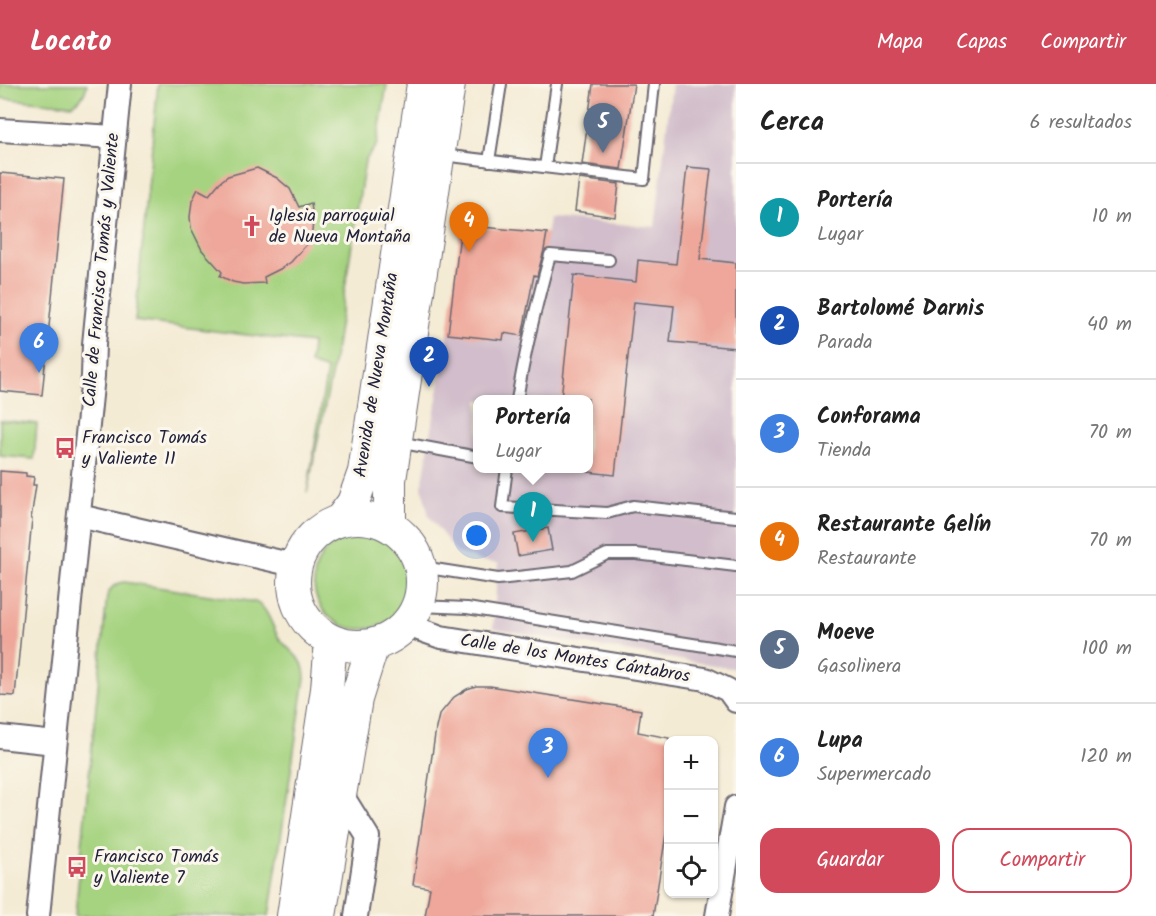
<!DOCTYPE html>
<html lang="es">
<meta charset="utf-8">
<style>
body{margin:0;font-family:Kalam,sans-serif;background:#f6f6f6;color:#222}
.controls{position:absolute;right:18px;bottom:18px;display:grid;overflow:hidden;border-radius:12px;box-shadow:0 2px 4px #0004}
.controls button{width:54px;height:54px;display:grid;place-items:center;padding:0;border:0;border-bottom:2px solid #e0e0e0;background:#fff;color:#222;font:30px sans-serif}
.you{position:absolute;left:477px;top:452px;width:21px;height:21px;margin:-15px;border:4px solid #fff;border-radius:50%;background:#1a73e8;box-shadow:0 0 0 9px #1a73e833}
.badge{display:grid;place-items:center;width:39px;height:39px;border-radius:50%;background:#d1495b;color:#fff;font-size:20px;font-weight:700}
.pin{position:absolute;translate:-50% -50px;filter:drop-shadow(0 2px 3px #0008)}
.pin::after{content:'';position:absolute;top:32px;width:21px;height:18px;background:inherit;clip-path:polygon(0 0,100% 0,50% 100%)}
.popup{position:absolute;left:473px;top:311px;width:120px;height:78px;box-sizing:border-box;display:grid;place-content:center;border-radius:12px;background:#fff;filter:drop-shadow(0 2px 4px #0005);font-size:20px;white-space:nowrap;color:#767676}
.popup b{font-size:22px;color:#222}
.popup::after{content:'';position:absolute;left:50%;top:100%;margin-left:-12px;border:12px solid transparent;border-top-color:#fff}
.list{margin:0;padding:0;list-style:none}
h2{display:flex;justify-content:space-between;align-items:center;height:78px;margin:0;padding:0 24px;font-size:26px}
h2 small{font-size:20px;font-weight:400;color:#767676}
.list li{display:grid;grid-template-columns:39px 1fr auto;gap:18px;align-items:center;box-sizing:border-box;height:108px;padding:0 24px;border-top:2px solid #e0e0e0}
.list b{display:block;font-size:22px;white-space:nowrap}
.list p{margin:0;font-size:20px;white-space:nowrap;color:#767676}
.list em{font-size:20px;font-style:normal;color:#767676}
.actions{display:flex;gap:12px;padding:18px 24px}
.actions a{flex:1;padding:14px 0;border:2px solid #d1495b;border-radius:18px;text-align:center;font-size:21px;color:#d1495b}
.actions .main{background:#d1495b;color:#fff}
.icon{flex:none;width:33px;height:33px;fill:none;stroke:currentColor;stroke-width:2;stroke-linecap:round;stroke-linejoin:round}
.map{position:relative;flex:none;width:736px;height:832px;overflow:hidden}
header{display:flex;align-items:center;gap:36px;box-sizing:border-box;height:84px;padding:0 30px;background:#d1495b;color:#fff}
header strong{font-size:28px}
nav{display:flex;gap:33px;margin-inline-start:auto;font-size:21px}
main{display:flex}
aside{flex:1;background:#fff}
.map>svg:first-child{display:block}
.industrial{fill:#d1bdcb;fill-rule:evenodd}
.green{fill:#a6d380;stroke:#647a5e;stroke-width:1.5}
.building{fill:#eea79a}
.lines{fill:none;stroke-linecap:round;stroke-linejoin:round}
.service-casing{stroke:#6c6871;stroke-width:14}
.minor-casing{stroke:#6c6871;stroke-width:26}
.secondary-casing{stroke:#6c6871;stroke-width:34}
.service{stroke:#fff;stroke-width:10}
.minor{stroke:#fff;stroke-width:22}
.secondary{stroke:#fff;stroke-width:32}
.labels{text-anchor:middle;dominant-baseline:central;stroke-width:6;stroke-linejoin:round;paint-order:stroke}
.poi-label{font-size:18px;fill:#22223b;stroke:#fbf7ec;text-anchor:start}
.street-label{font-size:18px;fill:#22223b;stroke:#fbf7ec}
</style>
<header>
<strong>Locato</strong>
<nav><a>Mapa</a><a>Capas</a><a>Compartir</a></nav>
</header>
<main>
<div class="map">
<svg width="736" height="832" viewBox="0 0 736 832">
<rect width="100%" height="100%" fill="#fbf7ec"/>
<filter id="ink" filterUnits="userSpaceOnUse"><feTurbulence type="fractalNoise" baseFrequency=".0167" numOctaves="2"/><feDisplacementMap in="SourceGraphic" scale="12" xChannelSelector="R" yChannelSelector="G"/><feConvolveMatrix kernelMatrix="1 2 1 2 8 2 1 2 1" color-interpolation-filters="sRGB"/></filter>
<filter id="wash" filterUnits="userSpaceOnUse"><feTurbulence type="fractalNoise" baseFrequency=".008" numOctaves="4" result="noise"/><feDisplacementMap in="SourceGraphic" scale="24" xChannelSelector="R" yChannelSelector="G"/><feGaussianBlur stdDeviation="1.35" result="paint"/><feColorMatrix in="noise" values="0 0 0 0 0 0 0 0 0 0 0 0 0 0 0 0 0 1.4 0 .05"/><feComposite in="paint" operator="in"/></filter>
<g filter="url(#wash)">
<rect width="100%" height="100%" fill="#f4ebd4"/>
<!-- industrial -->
<path class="industrial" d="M672,0H736V585L493,545L498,479L481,477L456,468L429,432L422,403L448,250L503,256L522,146L547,149L549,134L655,143ZM478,316H588V384H478Z"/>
<!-- green -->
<g class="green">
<path d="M0,0H87C85,11 81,16 72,21L0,14Z"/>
<polygon points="158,0 387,0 377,60 365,77 332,287 307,409 327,286 310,280 312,259 135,237"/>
<polygon points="0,336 37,340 34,375 0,372"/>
<circle cx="361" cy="498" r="47"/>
<path d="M124,498L255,518C269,524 271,542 279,554C286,563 296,570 302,579C304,584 305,588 305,594L269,832H75L107,512C110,504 115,499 124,498Z"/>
</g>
<g id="blocks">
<!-- building -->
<g class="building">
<polygon points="593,0 634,0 621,85 582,80"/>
<polygon points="687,83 711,85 700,175 736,179 736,264 670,258 674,222 634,218 615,391 588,388 588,315 561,315 574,191 636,198 638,176 676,180"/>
<polygon points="257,84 277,94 290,105 299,123 311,119 313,136 312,148 307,160 291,178 282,184 264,193 265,199 243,200 233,198 220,192 222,188 202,166 191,144 190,133 192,117 198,105 209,111 220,98 228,92"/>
<polygon points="0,89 64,95 42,311 0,307"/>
<polygon points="579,95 619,100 615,133 575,127"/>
<polygon points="461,141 547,149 544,166 537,192 534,191 522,252 504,249 503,256 448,250"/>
<polygon points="0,387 26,389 26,392 34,393 33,401 36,401 31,435 32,435 15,612 0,611"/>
<polygon points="548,444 552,466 518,472 514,450"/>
<polygon points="476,602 490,602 641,626 638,648 669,654 669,731 653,832 425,832 430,804 413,801 436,644 439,631 454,613 467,605"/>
</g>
</g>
</g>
<g filter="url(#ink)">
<use href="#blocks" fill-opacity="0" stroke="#6c6871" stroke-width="1.5"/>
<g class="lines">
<defs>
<g id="service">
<polyline points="442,71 644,95 654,0"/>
<polyline points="489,77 501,0"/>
<polyline points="545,83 557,0"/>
<path d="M517,316C525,267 537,218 550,171L609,176"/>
<polyline points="398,358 478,373"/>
<polyline points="507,384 502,423 607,429 633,422 736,433"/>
<polyline points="422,483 498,495 572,487 607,470 636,470 736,482"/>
<polyline points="419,522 467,524 736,567"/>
</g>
<g id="minor">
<polyline points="0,46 114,53"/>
<polyline points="79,432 294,481"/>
<polyline points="407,541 441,553 466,557 705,595 728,606 736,617"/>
<polyline points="0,653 55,659"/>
<polyline points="340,708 368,753 356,832"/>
<polyline points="38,832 93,292 94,260 120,0"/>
<polyline points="717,832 736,723"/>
</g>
<g id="secondary">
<circle cx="358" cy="498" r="64"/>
<polyline points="341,435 353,419 364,388 423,0"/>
<polyline points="390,441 390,396 449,0"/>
<polyline points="293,832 327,605 331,557"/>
<polyline points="320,832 356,615 373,561"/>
</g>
</defs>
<!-- service casing -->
<use href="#service" class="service-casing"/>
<!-- minor casing -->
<use href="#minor" class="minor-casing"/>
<!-- secondary casing -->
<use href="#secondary" class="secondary-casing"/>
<!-- service -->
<use href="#service" class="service"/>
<!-- minor -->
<use href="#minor" class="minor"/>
<!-- secondary -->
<use href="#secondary" class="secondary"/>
</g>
</g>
<!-- icons -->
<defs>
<symbol id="church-bare" viewBox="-9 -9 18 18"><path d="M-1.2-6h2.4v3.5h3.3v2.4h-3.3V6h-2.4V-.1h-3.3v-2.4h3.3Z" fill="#d1495b" stroke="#fbf7ec" stroke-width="2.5" paint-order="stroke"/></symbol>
<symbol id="bus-bare" viewBox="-9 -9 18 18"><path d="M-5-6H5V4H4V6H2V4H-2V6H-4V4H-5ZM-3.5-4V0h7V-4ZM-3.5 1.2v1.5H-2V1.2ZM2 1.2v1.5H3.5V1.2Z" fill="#d1495b" stroke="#fbf7ec" stroke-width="2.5" paint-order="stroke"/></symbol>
</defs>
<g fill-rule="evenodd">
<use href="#church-bare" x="237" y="127" width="30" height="30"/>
<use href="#bus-bare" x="50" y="349" width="30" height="30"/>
<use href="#bus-bare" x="62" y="768" width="30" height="30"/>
</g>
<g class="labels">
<!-- poi labels -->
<g class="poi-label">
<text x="269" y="132">Iglesia parroquial<tspan x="269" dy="21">de Nueva Montaña</tspan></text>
<text x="82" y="354">Francisco Tomás<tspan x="82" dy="21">y Valiente 11</tspan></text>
<text x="94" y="773">Francisco Tomás<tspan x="94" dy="21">y Valiente 7</tspan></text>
</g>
<!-- street labels -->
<g class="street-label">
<text transform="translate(102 186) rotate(-85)">Calle de Francisco Tomás y Valiente</text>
<text transform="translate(377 291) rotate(-81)">Avenida de Nueva Montaña</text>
<text transform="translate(575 575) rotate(9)">Calle de los Montes Cántabros</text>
</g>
</g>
</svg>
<div class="controls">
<button>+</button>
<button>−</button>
<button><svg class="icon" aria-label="locate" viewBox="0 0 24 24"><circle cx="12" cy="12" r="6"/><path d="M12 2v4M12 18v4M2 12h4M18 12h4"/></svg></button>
</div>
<div class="you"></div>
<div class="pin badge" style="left:533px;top:458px;background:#0f9aa8">1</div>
<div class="popup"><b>Portería</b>Lugar</div>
<div class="pin badge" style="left:429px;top:303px;background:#1a4fb4">2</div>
<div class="pin badge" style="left:548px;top:694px;background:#3f7fe0">3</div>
<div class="pin badge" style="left:469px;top:168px;background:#e8710a">4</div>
<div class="pin badge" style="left:603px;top:69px;background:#5c6f8a">5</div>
<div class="pin badge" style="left:39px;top:289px;background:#3f7fe0">6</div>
</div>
<aside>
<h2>Cerca<small>6 resultados</small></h2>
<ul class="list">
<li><span class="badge" style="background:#0f9aa8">1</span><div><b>Portería</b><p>Lugar</p></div><em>10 m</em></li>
<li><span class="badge" style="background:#1a4fb4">2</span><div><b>Bartolomé Darnis</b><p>Parada</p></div><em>40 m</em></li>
<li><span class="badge" style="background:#3f7fe0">3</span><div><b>Conforama</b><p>Tienda</p></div><em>70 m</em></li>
<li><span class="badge" style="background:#e8710a">4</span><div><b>Restaurante Gelín</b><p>Restaurante</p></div><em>70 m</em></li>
<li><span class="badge" style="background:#5c6f8a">5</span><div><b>Moeve</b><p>Gasolinera</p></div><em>100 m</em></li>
<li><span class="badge" style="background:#3f7fe0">6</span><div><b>Lupa</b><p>Supermercado</p></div><em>120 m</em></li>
</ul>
<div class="actions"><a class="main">Guardar</a><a>Compartir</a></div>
</aside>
</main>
